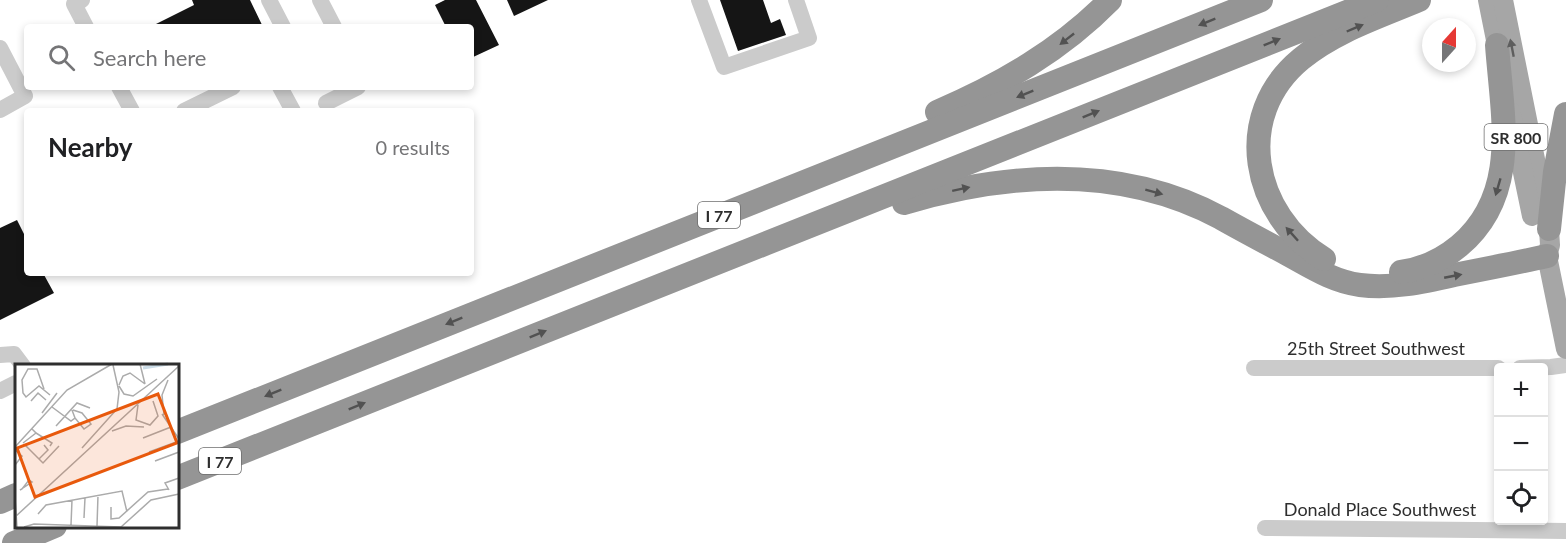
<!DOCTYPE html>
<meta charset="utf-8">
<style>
body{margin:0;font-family:Lato,sans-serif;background:#f6f6f6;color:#202124}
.controls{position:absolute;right:18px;bottom:18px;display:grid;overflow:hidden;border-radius:6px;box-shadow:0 3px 9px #0003}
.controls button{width:54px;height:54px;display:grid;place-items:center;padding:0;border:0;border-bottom:2px solid #e0e0e0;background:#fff;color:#202124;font:30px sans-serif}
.compass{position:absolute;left:1422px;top:18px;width:54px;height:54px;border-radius:50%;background:#fff;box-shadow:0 3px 9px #0003;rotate:21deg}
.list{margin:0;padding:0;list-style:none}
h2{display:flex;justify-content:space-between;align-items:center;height:78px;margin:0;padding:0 24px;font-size:26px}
h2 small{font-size:20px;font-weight:400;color:#757577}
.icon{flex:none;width:33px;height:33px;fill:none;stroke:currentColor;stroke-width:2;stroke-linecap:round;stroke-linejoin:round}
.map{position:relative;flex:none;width:1566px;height:543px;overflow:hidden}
.search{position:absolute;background:#fff;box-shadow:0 3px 9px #0003;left:24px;top:24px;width:450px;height:66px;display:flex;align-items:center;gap:15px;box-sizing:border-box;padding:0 21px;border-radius:6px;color:#757577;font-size:22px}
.panel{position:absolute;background:#fff;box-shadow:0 3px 9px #0003;left:24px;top:108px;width:450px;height:168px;border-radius:6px}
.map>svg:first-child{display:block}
.building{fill:#151515}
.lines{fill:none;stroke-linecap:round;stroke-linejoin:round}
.minor{stroke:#cbcbcb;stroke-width:16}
.major{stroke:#a6a6a6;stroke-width:20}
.highway{stroke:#959595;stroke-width:24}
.oneway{fill:#525252}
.oneway2{fill:#5e5e5e}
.labels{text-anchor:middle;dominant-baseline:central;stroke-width:6;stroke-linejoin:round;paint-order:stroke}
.shield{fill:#fff;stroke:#6d6d6d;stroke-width:1.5}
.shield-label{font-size:16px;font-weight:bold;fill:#2e2e2e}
.street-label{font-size:18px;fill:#2e2e2e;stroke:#fff}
.inset-river{fill:none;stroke:#cbdce7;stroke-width:3}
.inset-road{fill:none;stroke:#ababab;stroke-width:1.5}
.view{fill:#e8590c;fill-opacity:0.15;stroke:#e8590c;stroke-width:3}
.inset-edge{fill:none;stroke:#2e2e2e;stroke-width:3}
</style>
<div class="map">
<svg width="1566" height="543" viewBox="0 0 1566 543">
<rect width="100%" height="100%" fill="#fff"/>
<!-- building -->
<g class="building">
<polygon points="192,0 250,0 263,27 150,27 194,5"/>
<polygon points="445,0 476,0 499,45 471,58 471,27 446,27 435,5"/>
<polygon points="507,0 548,0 514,16"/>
<polygon points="720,0 763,0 771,23 780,19 786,35 738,51"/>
<polygon points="17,220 27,240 27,273 43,273 54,293 0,320 0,228"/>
</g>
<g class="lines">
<!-- minor -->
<g class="minor">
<polyline points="82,0 74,4 86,27"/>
<polyline points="269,0 283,27"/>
<polyline points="320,0 334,27"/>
<polyline points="699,0 724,67 809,38 796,0"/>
<polyline points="0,48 25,96 0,110"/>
<polyline points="119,87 132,111"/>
<polyline points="280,87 293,111"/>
<polyline points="326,103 358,87"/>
<polyline points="184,111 233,87"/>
<polyline points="0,355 14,354 23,366"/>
<polyline points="1254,368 1498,368"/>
<polyline points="1520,368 1551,367 1566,365"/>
<polyline points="0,391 16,383"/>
<polyline points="1265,528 1566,531"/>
</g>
<!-- major -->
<g class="major">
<polyline points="1488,0 1500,60"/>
<polyline points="1503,0 1549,229 1550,245 1547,256 1566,349"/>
<polyline points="1510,110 1532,216"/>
</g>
<!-- highway -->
<g class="highway">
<path d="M937,112C1002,84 1061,50 1110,0"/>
<path d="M904,203C1009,172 1122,165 1221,218C1244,231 1267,243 1289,255C1311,267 1334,282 1360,285C1392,289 1423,282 1454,275C1485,269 1516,263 1547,256"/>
<polyline points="1549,229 1555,172 1566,114"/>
<path d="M1324,259C1252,215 1232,116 1301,59C1335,31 1379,17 1419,0"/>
<path d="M1401,272C1422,269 1442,260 1459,246C1521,194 1502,116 1497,45"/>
<polyline points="177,432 1261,0"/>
<polyline points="177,478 1377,0"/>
<polyline points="0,502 16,495"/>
<polyline points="14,543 55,526"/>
</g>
</g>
<!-- one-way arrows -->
<defs><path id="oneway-solid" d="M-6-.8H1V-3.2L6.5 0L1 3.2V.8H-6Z" transform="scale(1.5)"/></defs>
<g class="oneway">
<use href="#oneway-solid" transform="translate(1207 22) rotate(158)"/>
<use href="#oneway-solid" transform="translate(1355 28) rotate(-23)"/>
<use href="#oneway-solid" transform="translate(1067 39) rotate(142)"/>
<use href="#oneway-solid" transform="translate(1272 42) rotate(-22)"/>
<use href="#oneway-solid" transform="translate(1025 94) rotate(158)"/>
<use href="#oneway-solid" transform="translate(1091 114) rotate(-22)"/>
<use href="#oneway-solid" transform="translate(1498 187) rotate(106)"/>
<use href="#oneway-solid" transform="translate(961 189) rotate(-12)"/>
<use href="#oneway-solid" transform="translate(1154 192) rotate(15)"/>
<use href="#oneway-solid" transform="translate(1292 234) rotate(-132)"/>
<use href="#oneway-solid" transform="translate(1453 276) rotate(-11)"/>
<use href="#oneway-solid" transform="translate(454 321) rotate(158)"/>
<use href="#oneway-solid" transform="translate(538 334) rotate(-22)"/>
<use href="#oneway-solid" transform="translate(273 393) rotate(158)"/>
<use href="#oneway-solid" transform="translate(357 406) rotate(-22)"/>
</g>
<use class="oneway2" href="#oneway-solid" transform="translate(1512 48) rotate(-101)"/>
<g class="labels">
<!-- shield labels -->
<g class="shield">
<rect x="1484.5" y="124" width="63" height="26" rx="4.5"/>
<rect x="698" y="202" width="42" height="26" rx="4.5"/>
<rect x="199" y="448" width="42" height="26" rx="4.5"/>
</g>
<g class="shield-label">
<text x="1516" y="137">SR 800</text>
<text x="719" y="215">I 77</text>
<text x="220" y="461">I 77</text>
</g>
<!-- street labels -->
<g class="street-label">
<text x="1376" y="348">25th Street Southwest</text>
<text x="1380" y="509">Donald Place Southwest</text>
</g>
</g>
<!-- overview -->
<g transform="translate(15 364)">
<rect width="164" height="164" fill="#fff"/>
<path class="inset-river" d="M128,4L153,0"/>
<path class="inset-road" d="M125,0L130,20M104,21L108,12L115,9L130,20M104,22L109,30L118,32L142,15M29,25L22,5H13L7,16L8,29L11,33L24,22L35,31M16,37L23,29L31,36M123,41L121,56L135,61L143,52L138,37M37,43L56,57L60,54L57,46M58,46L67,49L76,60L69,65L60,54M27,49L42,29M147,50L164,75M149,51L147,31L153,16M41,62L62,39L75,44M97,67L111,62L129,63M21,69L37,79L35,82M128,74L156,63M8,79L21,69L17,65M10,81L24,95L33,86L29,81M0,83L52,26L97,0M67,84L102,45L104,28L98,1M0,86L7,92L0,101M134,88L164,77M24,95L28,99L44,82M140,97L164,88M14,116L17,118L5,126L7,125ZM154,126L150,119L164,114M0,134L2,163M96,143V155L104,154L133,128L153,125M23,150L31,141L107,127L112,148M0,153L164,2M69,154L70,134M56,161L57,136M82,162L83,131M9,163L19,160L106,163L136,136L164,130"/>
<path class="view" d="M143,30L162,79L20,133L2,84Z"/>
<rect width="164" height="164" class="inset-edge"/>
</g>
</svg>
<div class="controls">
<button>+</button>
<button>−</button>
<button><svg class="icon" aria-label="locate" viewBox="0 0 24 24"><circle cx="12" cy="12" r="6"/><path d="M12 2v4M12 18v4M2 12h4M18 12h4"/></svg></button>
</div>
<svg class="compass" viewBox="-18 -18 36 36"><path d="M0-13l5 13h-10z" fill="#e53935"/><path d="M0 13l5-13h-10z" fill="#757577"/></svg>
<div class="search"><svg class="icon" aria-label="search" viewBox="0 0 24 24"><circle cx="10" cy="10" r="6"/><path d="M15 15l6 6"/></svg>Search here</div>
<section class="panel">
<h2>Nearby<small>0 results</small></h2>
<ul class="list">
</ul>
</section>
</div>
